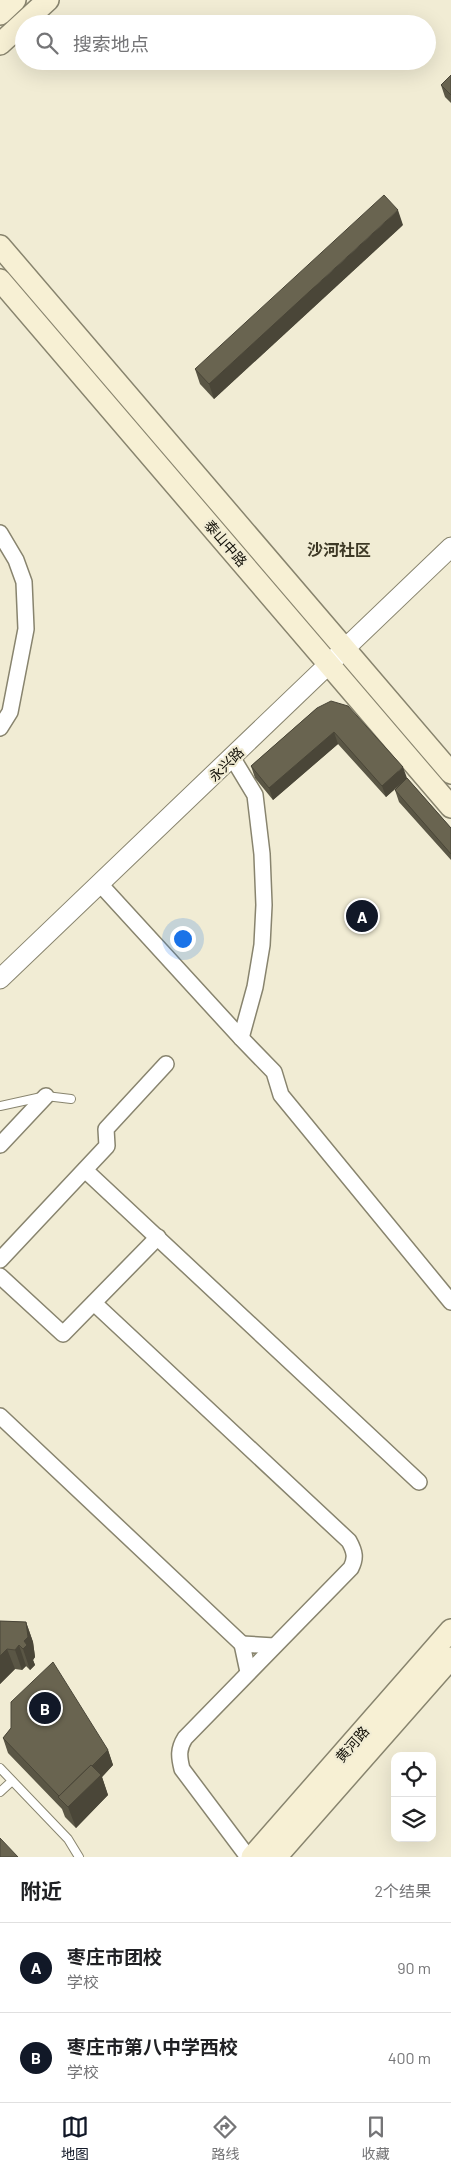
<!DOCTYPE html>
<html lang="zh">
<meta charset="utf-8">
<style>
body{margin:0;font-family:Barlow,"Noto Sans SC",sans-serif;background:#f6f6f6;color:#202124}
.controls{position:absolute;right:15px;bottom:15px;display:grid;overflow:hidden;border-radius:10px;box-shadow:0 5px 20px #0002}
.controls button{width:45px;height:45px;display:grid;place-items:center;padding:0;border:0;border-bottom:1px solid #e0e0e0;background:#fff;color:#202124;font:25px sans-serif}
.you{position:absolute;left:182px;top:938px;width:18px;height:18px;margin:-12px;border:4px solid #fff;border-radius:50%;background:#1a73e8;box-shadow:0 0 0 8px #1a73e833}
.badge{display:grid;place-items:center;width:32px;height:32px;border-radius:50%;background:#111827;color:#fff;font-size:16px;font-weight:700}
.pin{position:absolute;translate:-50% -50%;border:2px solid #fff;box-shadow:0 1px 5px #0006}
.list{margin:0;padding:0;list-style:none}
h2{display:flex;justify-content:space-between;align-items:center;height:65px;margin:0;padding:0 20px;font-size:21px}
h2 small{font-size:16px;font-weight:400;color:#757577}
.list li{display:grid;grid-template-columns:32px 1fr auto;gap:15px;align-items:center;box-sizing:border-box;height:90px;padding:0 20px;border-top:1px solid #e0e0e0}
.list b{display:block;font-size:19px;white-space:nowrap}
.list p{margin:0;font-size:16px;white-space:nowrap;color:#757577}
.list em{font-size:16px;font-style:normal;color:#757577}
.icon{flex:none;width:28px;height:28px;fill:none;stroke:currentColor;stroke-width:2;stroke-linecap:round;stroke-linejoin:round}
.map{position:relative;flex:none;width:451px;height:1857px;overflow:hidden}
.search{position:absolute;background:#fff;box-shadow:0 5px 20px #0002;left:15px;right:15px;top:15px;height:55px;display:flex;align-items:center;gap:12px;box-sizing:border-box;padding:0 18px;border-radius:28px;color:#757577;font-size:19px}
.sheet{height:245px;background:#fff}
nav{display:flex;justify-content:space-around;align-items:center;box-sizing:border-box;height:70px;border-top:1px solid #e0e0e0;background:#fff;font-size:14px;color:#757577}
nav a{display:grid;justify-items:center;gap:2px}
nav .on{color:#111827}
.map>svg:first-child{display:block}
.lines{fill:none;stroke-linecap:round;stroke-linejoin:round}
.service-casing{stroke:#88846e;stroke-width:10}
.minor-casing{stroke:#88846e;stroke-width:18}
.tertiary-casing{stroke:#88846e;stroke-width:21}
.secondary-casing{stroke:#88846e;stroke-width:24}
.service{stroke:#fff;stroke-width:8}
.minor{stroke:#fff;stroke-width:15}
.tertiary{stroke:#fff;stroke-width:19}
.secondary{stroke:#f7f0d4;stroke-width:21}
.wall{fill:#5a5645}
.shaded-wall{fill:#4a4638}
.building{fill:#696450;stroke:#4a4638}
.labels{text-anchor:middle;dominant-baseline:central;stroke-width:4.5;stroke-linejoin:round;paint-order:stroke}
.street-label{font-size:14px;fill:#110f07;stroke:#f1ecd4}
.quarter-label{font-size:16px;font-weight:bold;fill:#3d3825;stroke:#f1ecd4}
</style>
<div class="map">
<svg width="451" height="1857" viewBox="0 0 451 1857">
<rect width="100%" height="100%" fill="#f1ecd4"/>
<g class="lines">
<defs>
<g id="service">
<polyline points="0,1106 46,1096 71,1099"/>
<polyline points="0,1768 68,1839 79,1857"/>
<polyline points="0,1792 12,1781"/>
</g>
<g id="minor">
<polyline points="0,533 16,560 24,582 26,629 10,712 0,728"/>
<polyline points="100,884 241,1038 255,987 262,945 264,905 262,854 255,795 232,757"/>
<polyline points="241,1038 274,1072 281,1095 451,1302"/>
<polyline points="0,1145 46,1096"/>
<polyline points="85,1170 419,1482"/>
<polyline points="0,1260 107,1146 106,1129 166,1064"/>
<polyline points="0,1276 63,1334 158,1237"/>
<path d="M94,1303L349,1541C355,1552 356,1558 351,1568L185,1738C178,1749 179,1757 182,1769L248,1857"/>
<polyline points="0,1416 242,1644"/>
<polyline points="248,1672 242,1644 274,1646"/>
</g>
<polyline id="tertiary" points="0,979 451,547"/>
<g id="secondary">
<polyline points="0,14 15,0"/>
<polyline points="0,44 48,0"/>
<polyline points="0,246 451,773"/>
<polyline points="0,280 451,807"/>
<polyline points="252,1857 451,1630"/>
<polyline points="276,1857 451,1658"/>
</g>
</defs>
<!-- service casing -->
<use href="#service" class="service-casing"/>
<!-- minor casing -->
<use href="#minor" class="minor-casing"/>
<!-- tertiary casing -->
<use href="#tertiary" class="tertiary-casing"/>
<!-- secondary casing -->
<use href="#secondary" class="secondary-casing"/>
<!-- service -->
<use href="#service" class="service"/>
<!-- minor -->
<use href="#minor" class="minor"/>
<!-- tertiary -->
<use href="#tertiary" class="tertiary"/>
<!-- secondary -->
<use href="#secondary" class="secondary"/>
</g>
<!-- wall -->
<g class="wall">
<polygon points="451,75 451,103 445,97 441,85"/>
<polygon points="403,225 214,399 200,384 195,369"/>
<polygon points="317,708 407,778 451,828 451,860 399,802 395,790 402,783 386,797 338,744 273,800 255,778 251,766"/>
<polygon points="0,1621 26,1622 33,1642 35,1657 33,1660 35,1665 30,1670 26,1666 22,1670 15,1669 0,1684"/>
<polygon points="11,1728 108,1750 113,1765 102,1777 108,1795 76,1828 65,1817 62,1809 8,1753 3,1738"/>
</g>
<!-- shaded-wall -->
<g class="shaded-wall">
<polygon points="398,210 403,225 214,399 209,384"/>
<polygon points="334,732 338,744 273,800 269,788"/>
<polygon points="403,767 407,778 386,797 382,786"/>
<polygon points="26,1622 33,1642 35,1657 33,1660 35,1665 30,1670 23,1649"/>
<polygon points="19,1645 26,1666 22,1670 15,1650"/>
<polygon points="7,1649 15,1669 0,1684 0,1656"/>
<polygon points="108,1750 113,1765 102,1777 108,1795 76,1828 68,1807 61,1799"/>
</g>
<!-- building -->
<g class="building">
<polygon points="451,75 451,95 441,85"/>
<polygon points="384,195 398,210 209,384 195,369"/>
<polygon points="331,701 348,706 403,767 382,786 334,732 269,788 251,766 317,708"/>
<polygon points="407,778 451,828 451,854 395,790"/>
<polygon points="0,1621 26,1622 28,1637 24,1641 27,1645 23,1649 19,1645 15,1650 7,1649 0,1656"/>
<polygon points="53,1662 108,1750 92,1766 91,1765 59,1796 3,1738 11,1728 11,1702"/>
<polygon points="91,1765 101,1775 68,1807 58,1797"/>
<polygon points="0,1838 18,1857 0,1857"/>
</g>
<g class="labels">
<!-- street labels -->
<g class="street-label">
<text transform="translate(226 543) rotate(49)">泰山中路</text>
<text transform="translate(226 764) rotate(-44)">永兴路</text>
<text transform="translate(352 1744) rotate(-49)">黄河路</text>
</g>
<!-- quarter labels -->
<g class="quarter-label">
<text x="339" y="549">沙河社区</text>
</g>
</g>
</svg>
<div class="controls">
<button><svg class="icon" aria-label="locate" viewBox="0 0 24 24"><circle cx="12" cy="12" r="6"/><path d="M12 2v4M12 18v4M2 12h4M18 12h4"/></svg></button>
<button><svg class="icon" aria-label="layers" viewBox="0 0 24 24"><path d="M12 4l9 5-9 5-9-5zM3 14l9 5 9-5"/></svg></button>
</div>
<div class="you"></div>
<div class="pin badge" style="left:362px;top:916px">A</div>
<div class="pin badge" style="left:45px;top:1708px">B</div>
<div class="search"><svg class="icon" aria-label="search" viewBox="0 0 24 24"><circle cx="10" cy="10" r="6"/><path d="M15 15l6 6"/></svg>搜索地点</div>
</div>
<section class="sheet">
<h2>附近<small>2个结果</small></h2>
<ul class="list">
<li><span class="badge">A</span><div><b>枣庄市团校</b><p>学校</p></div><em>90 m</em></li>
<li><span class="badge">B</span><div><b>枣庄市第八中学西校</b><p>学校</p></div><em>400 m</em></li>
</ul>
</section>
<nav>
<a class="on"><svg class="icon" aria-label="map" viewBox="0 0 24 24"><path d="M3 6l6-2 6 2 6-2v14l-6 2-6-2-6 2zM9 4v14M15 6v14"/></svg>地图</a>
<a><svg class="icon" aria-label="directions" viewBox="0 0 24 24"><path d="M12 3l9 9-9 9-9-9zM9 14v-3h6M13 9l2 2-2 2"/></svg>路线</a>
<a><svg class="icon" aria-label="saved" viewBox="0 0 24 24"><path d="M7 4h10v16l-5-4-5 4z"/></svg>收藏</a>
</nav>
